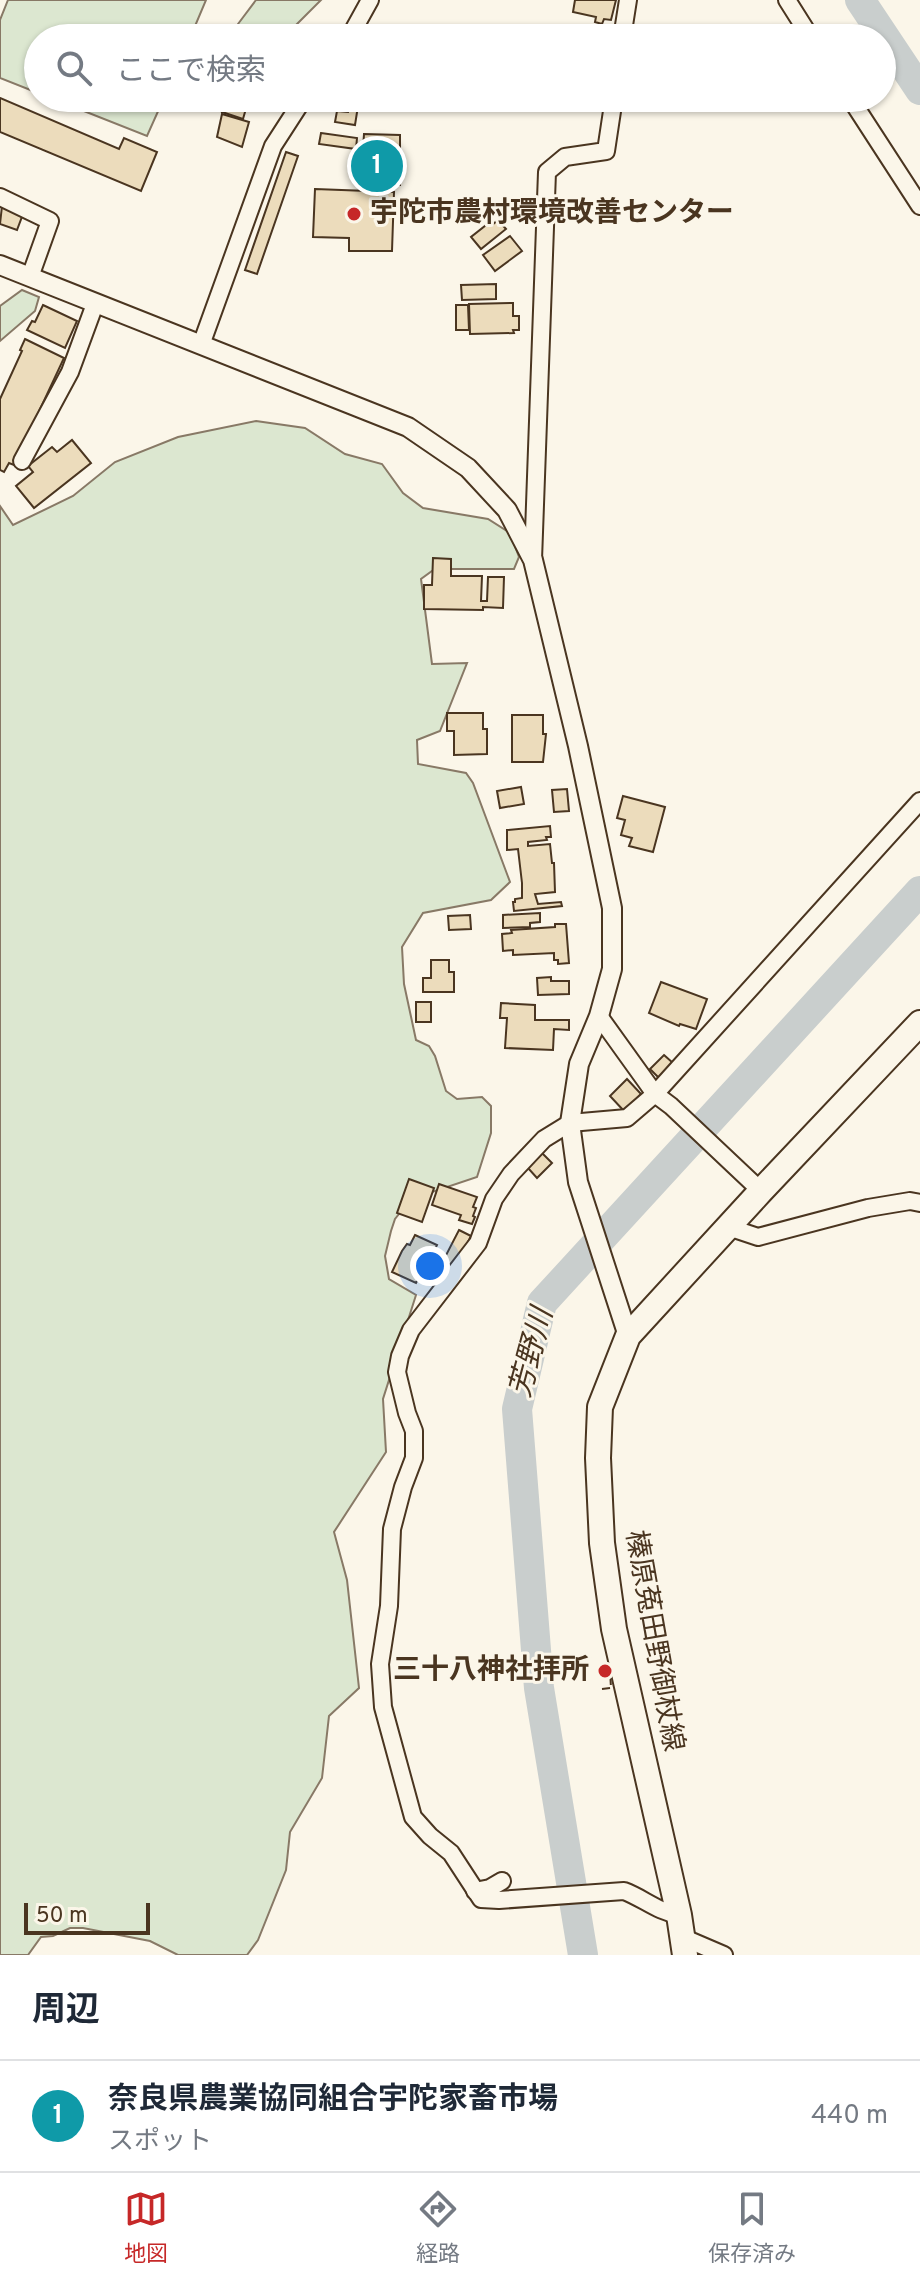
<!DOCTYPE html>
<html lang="ja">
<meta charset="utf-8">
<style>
body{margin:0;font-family:Overpass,"Noto Sans JP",sans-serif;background:#f2f2f3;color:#1f2937}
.scale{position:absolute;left:24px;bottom:20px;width:126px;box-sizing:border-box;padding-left:8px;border:4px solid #4a3520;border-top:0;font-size:22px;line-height:28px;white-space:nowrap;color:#4a3520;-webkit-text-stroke:6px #fbf6e9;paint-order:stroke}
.you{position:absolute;left:430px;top:1266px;width:28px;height:28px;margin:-20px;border:6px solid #fff;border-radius:50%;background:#1a73e8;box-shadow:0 0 0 12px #1a73e833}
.badge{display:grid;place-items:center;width:52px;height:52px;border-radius:50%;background:#c62828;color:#fff;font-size:26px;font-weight:700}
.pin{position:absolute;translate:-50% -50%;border:4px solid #fff;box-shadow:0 2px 8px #0006}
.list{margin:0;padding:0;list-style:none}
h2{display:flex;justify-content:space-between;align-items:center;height:104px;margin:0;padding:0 32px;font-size:34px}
h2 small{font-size:26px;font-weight:400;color:#747a83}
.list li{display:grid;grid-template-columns:52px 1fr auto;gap:24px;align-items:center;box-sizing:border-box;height:112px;padding:0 32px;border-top:2px solid #e0e1e3}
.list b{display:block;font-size:30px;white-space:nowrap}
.list p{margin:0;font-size:26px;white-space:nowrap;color:#747a83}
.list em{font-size:26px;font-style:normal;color:#747a83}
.icon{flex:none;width:44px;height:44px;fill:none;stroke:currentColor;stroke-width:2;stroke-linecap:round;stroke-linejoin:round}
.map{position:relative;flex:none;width:920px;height:1955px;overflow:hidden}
.search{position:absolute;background:#fff;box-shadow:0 2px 6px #0004;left:24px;right:24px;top:24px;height:88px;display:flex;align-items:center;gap:20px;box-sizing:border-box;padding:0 28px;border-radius:44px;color:#747a83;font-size:30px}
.sheet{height:216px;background:#fff}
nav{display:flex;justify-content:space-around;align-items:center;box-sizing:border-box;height:112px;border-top:2px solid #e0e1e3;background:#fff;font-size:22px;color:#747a83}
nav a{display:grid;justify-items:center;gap:4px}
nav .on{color:#c62828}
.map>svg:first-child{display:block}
.green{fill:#dce7d0;stroke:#887966;stroke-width:2}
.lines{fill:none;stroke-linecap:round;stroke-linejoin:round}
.river{stroke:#c9cecd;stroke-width:30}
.building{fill:#ecdcbc;stroke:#4a3520;stroke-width:2}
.minor-casing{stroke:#4a3520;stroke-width:20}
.tertiary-casing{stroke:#4a3520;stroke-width:22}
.primary-casing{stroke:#4a3520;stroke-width:28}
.minor{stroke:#fbf6e9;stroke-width:16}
.tertiary{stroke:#fbf6e9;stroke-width:18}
.primary{stroke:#fbf6e9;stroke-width:24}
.fence{stroke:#4a3520;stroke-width:2;stroke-dasharray:10 4;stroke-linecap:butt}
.poi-dot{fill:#c62828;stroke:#fbf6e9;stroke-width:3}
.labels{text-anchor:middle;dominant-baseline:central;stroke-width:6;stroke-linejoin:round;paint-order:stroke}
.poi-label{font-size:28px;font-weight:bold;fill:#4a3520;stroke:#fbf6e9;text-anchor:start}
.street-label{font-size:28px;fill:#4a3520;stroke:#fbf6e9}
.water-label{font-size:30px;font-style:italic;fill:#4a3520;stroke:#fbf6e9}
</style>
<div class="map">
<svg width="920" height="1955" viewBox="0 0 920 1955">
<rect width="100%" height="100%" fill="#fbf6e9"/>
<!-- green -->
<g class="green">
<polygon points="8,0 206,0 190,38 38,38 38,93 0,78 0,20"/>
<polygon points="256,0 321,0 293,28 243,34 238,24"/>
<polygon points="51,98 164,98 147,136"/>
<polygon points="22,290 39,297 35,311 0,341 0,306"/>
<polygon points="256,421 305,428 345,454 382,464 403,493 423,508 488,519 510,533 519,557 514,569 444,569 432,571 421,579 432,664 467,663 440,731 417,740 418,764 466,773 473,783 510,882 491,900 423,913 402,947 404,984 416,1040 429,1046 435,1056 446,1091 457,1099 482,1097 491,1106 491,1133 477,1177 411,1199 395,1219 391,1231 385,1256 389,1279 416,1295 383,1399 386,1452 334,1532 347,1580 359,1688 329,1716 322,1778 290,1832 286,1870 258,1940 247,1955 178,1955 150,1941 83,1928 70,1928 53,1936 41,1937 28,1955 0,1955 0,506 13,525 73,496 115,462 178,437"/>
</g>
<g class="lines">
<!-- river -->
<g class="river">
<polyline points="860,0 920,90"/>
<polyline points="583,1955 539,1688 517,1409 542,1303 920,891"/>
</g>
</g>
<!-- building -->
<g class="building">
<polygon points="575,0 616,0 611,20 604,19 602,24 595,22 596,17 573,12"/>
<polygon points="0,98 119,149 124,138 157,152 141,191 0,132"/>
<polygon points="220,98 249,98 243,119 222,112 223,109 218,107"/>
<polygon points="349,104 358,106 355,125 335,122 337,111 348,112"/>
<polygon points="222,114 249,122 242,147 217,137"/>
<polygon points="321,133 357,138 356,149 319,144"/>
<polygon points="364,134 400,135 400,185 354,183 355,150 363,150"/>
<polygon points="286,152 298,156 257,274 245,270"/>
<polygon points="315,189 394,192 392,251 349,251 349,238 313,237"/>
<polygon points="2,206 23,214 17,230 0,224"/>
<polygon points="498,220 506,229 481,249 471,237 490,222 492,225"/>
<polygon points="510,236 522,251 495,271 483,255"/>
<polygon points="496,284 496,299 462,300 461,285"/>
<polygon points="513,303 513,316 519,316 519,330 513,330 514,333 470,334 469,304"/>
<polygon points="43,305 77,321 65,348 27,330 32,321 35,322"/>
<polygon points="456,305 468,305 469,330 456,330"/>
<polygon points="25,339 64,358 14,465 9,463 4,472 0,470 0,399 22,351 20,350"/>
<polygon points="72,440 91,463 34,508 16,486 33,472 28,466 52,447 57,452"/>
<polygon points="433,558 451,559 451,576 482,576 481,601 487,601 488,577 504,577 503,608 483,607 483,610 424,609 424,585 432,585"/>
<polygon points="447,713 483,713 483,729 487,729 487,754 454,755 454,731 447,731"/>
<polygon points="512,715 543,715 543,734 546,734 543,762 512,762"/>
<polygon points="521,787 524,804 500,808 497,791"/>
<polygon points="567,789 569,811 554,812 552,790"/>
<polygon points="623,796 665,807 653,852 629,846 632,838 621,835 625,820 617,818"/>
<polygon points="550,826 551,837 546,837 547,840 528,842 528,846 550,844 552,863 554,863 555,892 535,894 538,904 561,902 562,906 514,911 513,902 515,902 515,899 522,898 522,883 518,849 507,850 507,830"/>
<polygon points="540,913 540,922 530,923 530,927 503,928 503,915"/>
<polygon points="470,915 471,929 449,930 448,916"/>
<polygon points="555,924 566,924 569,963 558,964 558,960 554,960 554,953 513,955 513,950 503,951 502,934 512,933 511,930 555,927"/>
<polygon points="431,960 449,960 449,972 454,972 454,992 423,992 423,978 431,978"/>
<polygon points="551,977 551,981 569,981 569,994 538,995 537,978"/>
<polygon points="661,982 707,999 696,1029 680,1024 679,1026 649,1013"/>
<rect x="416" y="1002" width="15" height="20"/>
<polygon points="501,1003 535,1005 535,1020 569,1020 569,1030 554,1029 553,1050 505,1048 507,1018 500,1018"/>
<polygon points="664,1055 673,1063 659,1078 650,1069"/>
<polygon points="627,1079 641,1094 624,1111 610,1096"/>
<polygon points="542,1153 552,1163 537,1178 528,1168"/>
<polygon points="409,1179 434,1188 422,1222 397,1213"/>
<polygon points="439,1184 477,1197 473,1207 476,1208 473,1216 475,1217 472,1224 459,1220 461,1215 432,1205"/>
<polygon points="459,1230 471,1236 455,1267 443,1261"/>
<polygon points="415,1235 437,1245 423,1274 421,1273 416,1283 392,1272 402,1251 407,1244 410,1245"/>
</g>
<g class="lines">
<defs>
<g id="minor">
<polyline points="787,0 811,38"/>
<polyline points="349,38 370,0"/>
<polyline points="622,38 628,0"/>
<polyline points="850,98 920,206"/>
<polyline points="0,197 50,221 30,277"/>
<polyline points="201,345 273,146 304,98"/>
<polyline points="22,461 70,372 95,304"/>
<polyline points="533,560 547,172 565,157 606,151 614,98"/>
<polyline points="599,1016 655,1094 671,1106 761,1191"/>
<polyline points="728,1227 758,1237 868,1208 910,1201 920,1203"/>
<polyline points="475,1891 490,1888 502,1881"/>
<path d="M679,1915C658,1912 643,1898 624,1891L499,1900L481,1899L451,1853L430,1836L413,1817L383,1707L380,1664L389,1606L392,1529L403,1487L414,1458V1431L407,1413L397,1372L400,1356L411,1330L478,1243L494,1199L511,1174L544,1139L570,1123L627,1118L655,1094L920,801"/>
<polyline points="682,1937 724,1955"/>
</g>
<polyline id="tertiary" points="0,265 408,427 468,468 507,510 533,560 578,746 612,908 612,969 599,1016 579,1064 570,1123 578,1182 628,1336"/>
<polyline id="primary" points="685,1955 679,1915 614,1629 602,1543 598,1458 600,1407 628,1336 761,1191 920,1023"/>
</defs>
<!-- minor casing -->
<use href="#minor" class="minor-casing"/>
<!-- tertiary casing -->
<use href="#tertiary" class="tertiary-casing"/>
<!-- primary casing -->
<use href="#primary" class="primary-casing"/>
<!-- minor -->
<use href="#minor" class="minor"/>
<!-- tertiary -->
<use href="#tertiary" class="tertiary"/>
<!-- primary -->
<use href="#primary" class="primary"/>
<!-- fence -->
<polyline class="fence" points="601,1670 610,1670 611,1688 602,1689"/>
</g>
<!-- markers -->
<g class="poi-dot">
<circle cx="354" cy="214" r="8"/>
<circle cx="605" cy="1671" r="8"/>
</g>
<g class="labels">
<!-- poi labels -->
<g class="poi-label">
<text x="370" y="214">宇陀市農村環境改善センター</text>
<text x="589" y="1671" text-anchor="end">三十八神社拝所</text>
</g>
<!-- street labels -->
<g class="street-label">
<text transform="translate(653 1641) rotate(80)">榛原菟田野御杖線</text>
</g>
<!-- water labels -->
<g class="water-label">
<text transform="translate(533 1353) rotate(-75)">芳野川</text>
</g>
</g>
</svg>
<div class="scale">50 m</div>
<div class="you"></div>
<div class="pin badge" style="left:377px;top:166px;background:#0f9aa8">1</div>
<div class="search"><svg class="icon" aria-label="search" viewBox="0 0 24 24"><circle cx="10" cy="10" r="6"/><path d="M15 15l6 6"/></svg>ここで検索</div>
</div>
<section class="sheet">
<h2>周辺<small></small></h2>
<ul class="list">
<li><span class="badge" style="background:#0f9aa8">1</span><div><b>奈良県農業協同組合宇陀家畜市場</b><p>スポット</p></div><em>440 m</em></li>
</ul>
</section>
<nav>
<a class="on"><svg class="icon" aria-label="map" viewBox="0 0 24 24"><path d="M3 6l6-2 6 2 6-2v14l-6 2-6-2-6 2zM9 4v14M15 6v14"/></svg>地図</a>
<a><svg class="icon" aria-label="directions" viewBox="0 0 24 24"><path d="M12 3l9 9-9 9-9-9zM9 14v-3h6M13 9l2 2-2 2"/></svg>経路</a>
<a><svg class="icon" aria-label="saved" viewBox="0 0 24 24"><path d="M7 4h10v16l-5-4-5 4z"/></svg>保存済み</a>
</nav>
